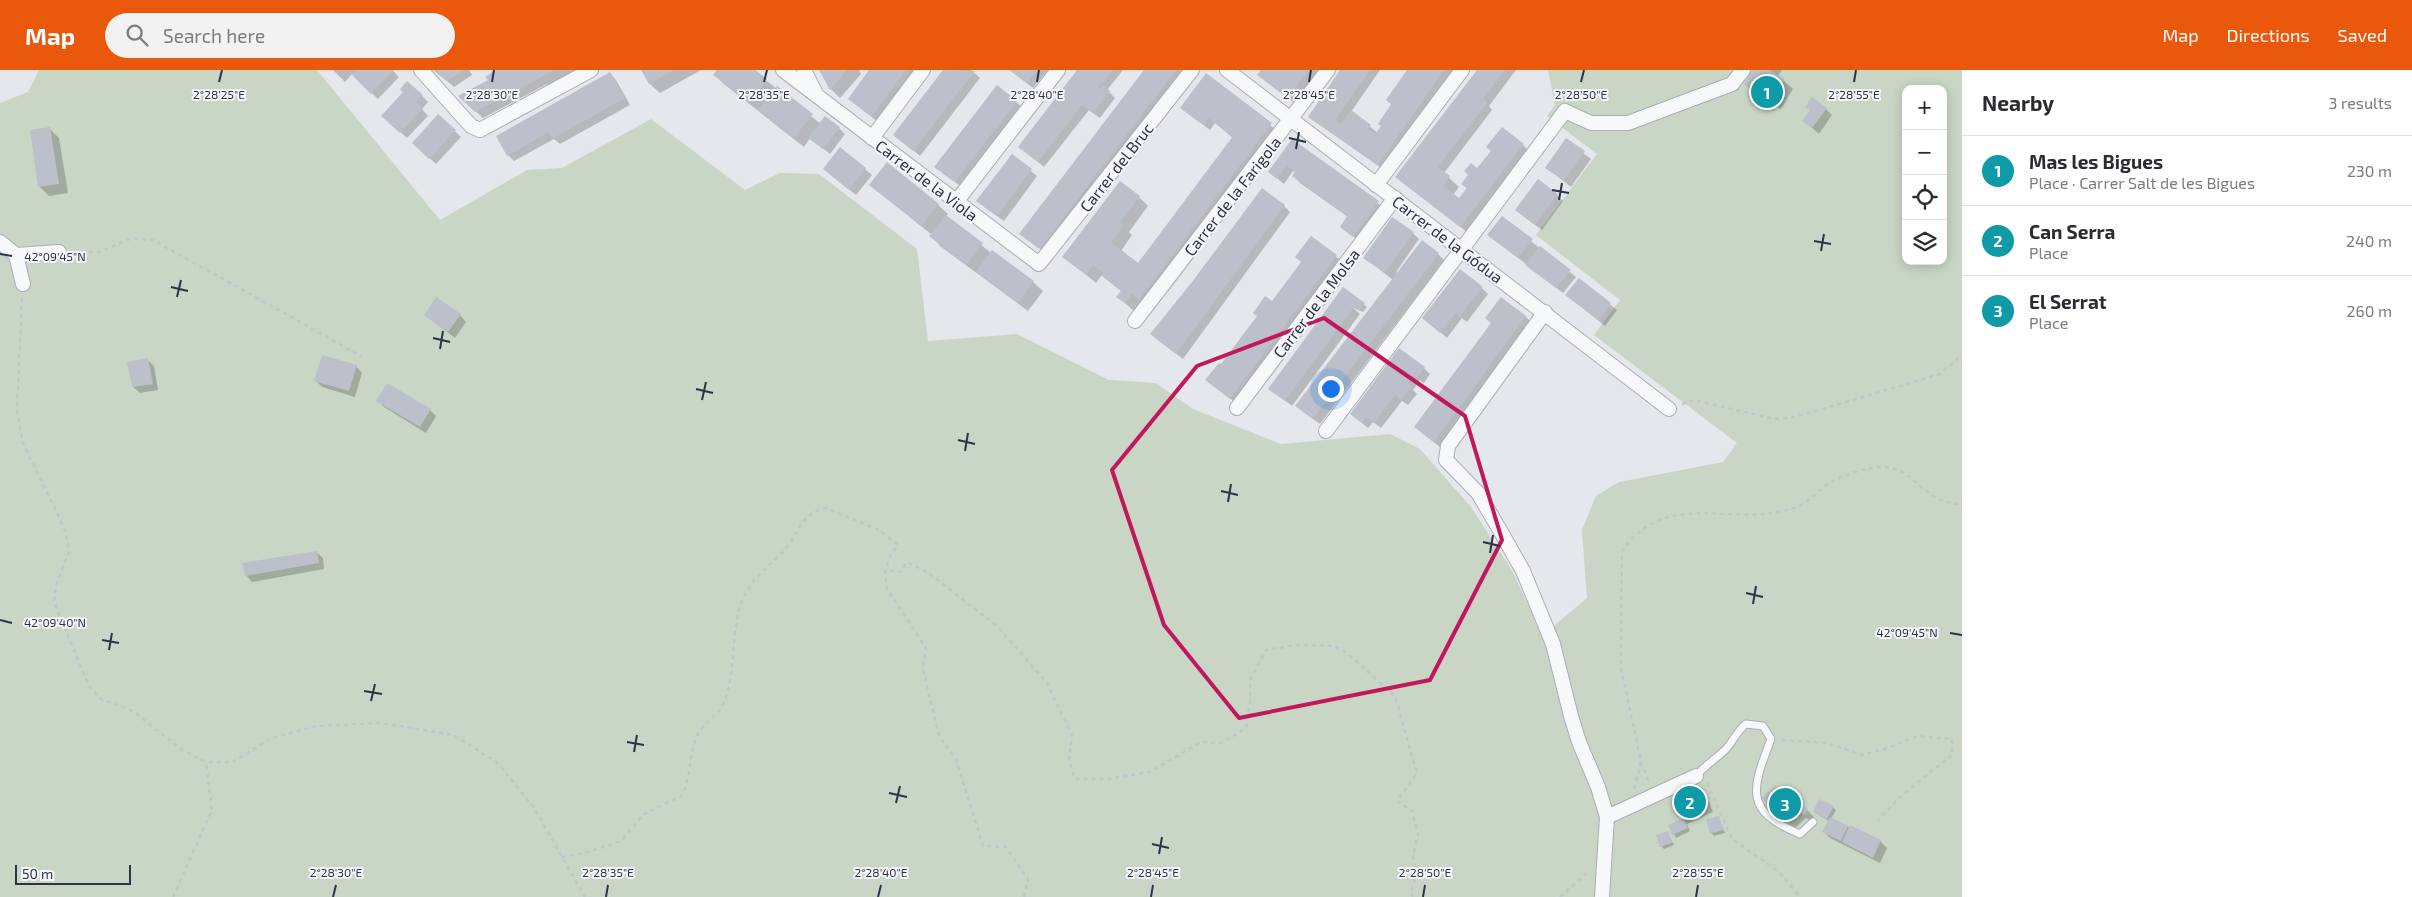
<!DOCTYPE html>
<meta charset="utf-8">
<style>
body{margin:0;font-family:"Exo 2",sans-serif;background:#f2f2f3;color:#2b2b33}
.controls{position:absolute;right:15px;top:15px;display:grid;overflow:hidden;border-radius:10px;box-shadow:0 2px 12px #0003}
.controls button{width:45px;height:45px;display:grid;place-items:center;padding:0;border:0;border-bottom:1px solid #e1e1e2;background:#fff;color:#2b2b33;font:25px sans-serif}
.scale{position:absolute;left:15px;bottom:12px;width:116px;box-sizing:border-box;padding-left:5px;border:2px solid #2b3445;border-top:0;font-size:14px;line-height:18px;white-space:nowrap;color:#2b3445;-webkit-text-stroke:4px #f4f6f9;paint-order:stroke}
.you{position:absolute;left:1330px;top:318px;width:18px;height:18px;margin:-12px;border:4px solid #fff;border-radius:50%;background:#1a73e8;box-shadow:0 0 0 8px #1a73e833}
.badge{display:grid;place-items:center;width:32px;height:32px;border-radius:50%;background:#ea580c;color:#fff;font-size:16px;font-weight:700}
.pin{position:absolute;translate:-50% -50%;border:2px solid #fff;box-shadow:0 1px 5px #0006}
.list{margin:0;padding:0;list-style:none}
h2{display:flex;justify-content:space-between;align-items:center;height:65px;margin:0;padding:0 20px;font-size:21px}
h2 small{font-size:16px;font-weight:400;color:#7c7c81}
.list li{display:grid;grid-template-columns:32px 1fr auto;gap:15px;align-items:center;box-sizing:border-box;height:70px;padding:0 20px;border-top:1px solid #e1e1e2}
.list b{display:block;font-size:19px;white-space:nowrap}
.list p{margin:0;font-size:16px;white-space:nowrap;color:#7c7c81}
.list em{font-size:16px;font-style:normal;color:#7c7c81}
.icon{flex:none;width:28px;height:28px;fill:none;stroke:currentColor;stroke-width:2;stroke-linecap:round;stroke-linejoin:round}
.map{position:relative;flex:none;width:1962px;height:827px;overflow:hidden}
header{display:flex;align-items:center;gap:30px;box-sizing:border-box;height:70px;padding:0 25px;background:#ea580c;color:#fff}
header strong{font-size:24px}
nav{display:flex;gap:28px;margin-inline-start:auto;font-size:18px}
.search{width:350px;height:45px;background:#f2f2f3;display:flex;align-items:center;gap:12px;box-sizing:border-box;padding:0 18px;border-radius:28px;color:#7c7c81;font-size:19px}
main{display:flex}
aside{flex:1;background:#fff}
.map>svg:first-child{display:block}
.green{fill:#c9d6c5;fill-rule:evenodd}
.shadow{fill:#0003}
.building{fill:#bbc0ca}
.lines{fill:none;stroke-linecap:round;stroke-linejoin:round}
.service-casing{stroke:#a9aeb7;stroke-width:9}
.minor-casing{stroke:#a9aeb7;stroke-width:16}
.path{stroke:#c2c5cb;stroke-width:2.5;stroke-dasharray:4 4;stroke-linecap:butt}
.service{stroke:#f7f8fa;stroke-width:7}
.minor{stroke:#f7f8fa;stroke-width:14}
.marked{fill:none;stroke:#c2185b;stroke-width:4;stroke-linejoin:round}
.ticks{fill:none;stroke:#2b3445;stroke-width:2}
.labels{text-anchor:middle;dominant-baseline:central;stroke-width:4;stroke-linejoin:round;paint-order:stroke}
.street-label{font-size:16px;fill:#2b3445;stroke:#f4f6f9}
.ticks-label{font-size:12px;text-anchor:middle;fill:#2b3445;stroke:#f4f6f9;stroke-width:4;stroke-linejoin:round;paint-order:stroke}
</style>
<header>
<strong>Map</strong>
<div class="search"><svg class="icon" aria-label="search" viewBox="0 0 24 24"><circle cx="10" cy="10" r="6"/><path d="M15 15l6 6"/></svg>Search here</div>
<nav><a>Map</a><a>Directions</a><a>Saved</a></nav>
</header>
<main>
<div class="map">
<svg width="1962" height="827" viewBox="0 0 1962 827">
<rect width="100%" height="100%" fill="#e4e7ec"/>
<!-- green -->
<path class="green" d="M39,0H317L440,150L527,100L562,98L651,49L745,120L780,103L819,104L917,179L928,271L1017,264L1109,310L1156,313L1193,339L1281,374L1390,364L1420,379L1471,437L1513,502L1542,566L1587,528L1582,460L1596,426L1619,412L1723,392L1737,373L1594,265L1620,230L1536,165L1597,84L1547,46L1555,35L1548,0H1962V827H0V33L28,22ZM1906,19H1943V191H1906Z"/>
<!-- shadow -->
<g class="shadow">
<polygon points="333,0 392,0 399,7 378,29 352,4 345,12"/>
<polygon points="434,0 469,0 472,5 454,17"/>
<polygon points="496,0 582,0 550,17 547,14 483,48 460,26 489,11"/>
<polygon points="643,0 701,0 660,23 650,14"/>
<polygon points="718,0 753,0 821,54 839,58 845,64 830,84 810,68 804,77 724,14 715,5"/>
<polygon points="821,0 859,0 861,4 840,28 831,19"/>
<polygon points="871,0 922,0 878,52 849,29"/>
<polygon points="945,0 971,0 980,8 920,86 895,65"/>
<polygon points="1010,0 1048,0 1033,18"/>
<polygon points="1078,0 1123,0 1107,20 1115,28 1100,48 1089,40 1044,97 1019,76"/>
<polygon points="1145,0 1187,0 1047,184 1027,170"/>
<polygon points="1262,0 1320,0 1295,33 1265,11"/>
<polygon points="1342,0 1380,0 1351,42 1378,63 1408,0 1455,0 1384,100 1309,47"/>
<polygon points="1479,0 1516,0 1489,36 1492,40 1444,103 1459,117 1453,125 1459,130 1478,100 1523,75 1529,81 1467,162 1397,107"/>
<polygon points="1754,0 1782,0 1778,6 1793,19 1781,39 1755,24 1745,14"/>
<polygon points="610,3 616,10 630,35 560,74 554,69 514,91 508,85"/>
<polygon points="1206,5 1281,64 1264,94 1170,219 1166,216 1135,242 1118,227 1122,222 1102,205 1096,213 1064,187 1139,127 1148,136 1129,162 1132,165 1121,181 1138,194 1233,68 1215,53 1210,60 1182,38"/>
<polygon points="408,12 428,32 422,39 428,46 407,68 389,52"/>
<polygon points="1016,32 1023,38 962,117 942,103"/>
<polygon points="1826,39 1832,45 1819,64 1804,51 1811,41"/>
<polygon points="438,46 461,67 436,94 413,73"/>
<polygon points="50,59 59,68 68,123 49,126 39,116"/>
<polygon points="1293,70 1384,138 1360,172 1341,157 1348,147 1300,113 1294,106 1296,103 1293,101 1284,114 1270,102"/>
<polygon points="1566,70 1591,89 1571,117 1547,98"/>
<polygon points="840,79 872,105 856,125 831,105"/>
<polygon points="1012,86 1037,106 1004,151 984,137"/>
<polygon points="871,115 938,135 948,144 946,146 991,183 1033,212 1043,221 1028,241 940,176 932,165"/>
<polygon points="1557,125 1563,131 1542,160 1523,146"/>
<polygon points="1284,136 1290,142 1183,289 1158,270"/>
<polygon points="1502,148 1576,207 1563,223 1489,165"/>
<polygon points="1413,163 1419,169 1396,202 1398,204 1438,184 1444,190 1320,354 1303,342 1393,210 1365,188"/>
<polygon points="1312,168 1343,192 1237,334 1207,310 1221,296 1258,246 1272,233 1302,193"/>
<polygon points="1579,210 1617,240 1605,256 1567,225"/>
<polygon points="1482,218 1488,224 1467,252 1462,248 1447,268 1424,248"/>
<polygon points="1343,219 1367,237 1363,242 1352,237 1360,244 1292,336 1270,319"/>
<polygon points="425,245 460,245 466,252 455,268"/>
<polygon points="1525,246 1535,256 1504,290 1440,377 1422,363 1416,357"/>
<polygon points="147,289 154,296 158,320 140,323 133,317"/>
<polygon points="356,296 362,303 355,327 322,317 316,311"/>
<polygon points="1424,298 1430,304 1424,313 1420,310 1413,320 1417,324 1408,335 1402,331 1381,358 1373,352 1368,358 1351,344"/>
<polygon points="378,331 430,340 436,346 426,363 384,337"/>
<polygon points="316,482 323,488 324,499 252,512 246,505"/>
<polygon points="1700,719 1706,725 1713,742 1687,754 1690,761 1676,768 1669,755 1684,749 1682,747"/>
<polygon points="1791,724 1814,747 1810,750 1806,748 1793,760 1763,728 1786,729"/>
<polygon points="1833,737 1836,740 1831,749 1880,771 1887,778 1880,793 1830,768 1824,762 1829,751 1814,742"/>
<polygon points="1718,747 1725,763 1714,766 1711,763"/>
<polygon points="1667,762 1674,775 1664,779 1661,776"/>
</g>
<!-- building -->
<g class="building">
<polygon points="357,0 394,0 371,24 352,5"/>
<polygon points="433,0 464,0 447,11"/>
<polygon points="495,0 555,0 475,42 458,26 488,10 485,7"/>
<polygon points="641,0 675,0 649,14"/>
<polygon points="717,0 755,0 767,9 750,32 713,5"/>
<polygon points="819,0 847,0 830,20"/>
<polygon points="869,0 906,0 872,47 848,29"/>
<polygon points="943,0 975,1 913,81 893,65"/>
<polygon points="1009,0 1037,0 1027,13"/>
<polygon points="1077,0 1113,0 1098,17 1100,19 1103,15 1110,21 1093,43 1082,35 1038,92 1018,77"/>
<polygon points="1144,0 1176,0 1040,179 1019,164"/>
<polygon points="1261,0 1309,0 1288,28 1257,5"/>
<polygon points="1340,0 1370,0 1335,50 1341,54 1351,40 1371,55 1368,59 1375,64 1381,56 1378,54 1391,34 1386,30 1407,0 1444,0 1378,95 1308,47"/>
<polygon points="1477,0 1505,0 1483,29 1487,33 1438,97 1450,106 1443,116 1459,128 1467,118 1461,114 1468,105 1464,101 1471,93 1477,98 1491,81 1486,77 1502,57 1524,74 1460,157 1395,107"/>
<polygon points="1752,0 1770,0 1784,9 1771,31 1744,14"/>
<polygon points="610,2 625,28 552,69 549,62 507,86 496,66"/>
<polygon points="1206,3 1272,53 1139,230 1132,224 1125,233 1116,227 1121,221 1102,206 1104,203 1093,195 1086,205 1062,187 1120,111 1140,126 1120,152 1124,155 1111,172 1138,193 1233,66 1208,48 1203,55 1180,38"/>
<polygon points="407,11 423,25 416,32 423,38 400,63 381,46 403,22 400,19"/>
<polygon points="997,15 1017,31 955,112 934,97"/>
<polygon points="777,16 813,44 794,68 758,40"/>
<polygon points="1812,27 1827,38 1812,58 1802,51 1810,40 1805,37"/>
<polygon points="438,44 456,60 429,89 412,73"/>
<polygon points="825,46 840,57 823,79 808,68"/>
<polygon points="50,57 59,114 38,117 30,60"/>
<polygon points="1566,68 1585,81 1564,111 1545,98"/>
<polygon points="1292,69 1379,131 1353,167 1340,157 1347,146 1292,106 1295,102 1287,96 1277,109 1268,102"/>
<polygon points="840,77 866,98 849,120 823,99"/>
<polygon points="1012,84 1032,99 997,146 976,131"/>
<polygon points="887,92 939,134 921,156 869,115"/>
<polygon points="1538,109 1558,124 1535,155 1515,140"/>
<polygon points="1262,118 1285,135 1176,284 1150,264 1192,212"/>
<polygon points="946,145 983,173 966,195 929,166"/>
<polygon points="1502,146 1533,169 1518,188 1487,165"/>
<polygon points="1392,147 1414,162 1385,203 1363,188"/>
<polygon points="1311,166 1337,185 1230,329 1205,310 1219,293 1221,294 1257,246 1253,243 1265,226 1272,231 1301,192 1295,187"/>
<polygon points="1422,170 1439,183 1313,349 1295,336"/>
<polygon points="1540,176 1571,200 1556,218 1525,195"/>
<polygon points="992,180 1034,211 1018,233 976,202"/>
<polygon points="1460,199 1483,217 1460,246 1456,243 1440,263 1422,248"/>
<polygon points="1579,208 1611,233 1598,250 1565,225"/>
<polygon points="1343,217 1365,233 1359,241 1354,237 1285,331 1268,319"/>
<polygon points="436,227 461,244 448,262 424,245"/>
<polygon points="1501,227 1526,246 1434,372 1414,357 1491,253 1485,248"/>
<polygon points="1399,278 1425,297 1417,308 1414,305 1408,313 1412,316 1401,330 1395,325 1374,353 1366,347 1362,353 1350,344"/>
<polygon points="322,285 357,295 349,321 314,311"/>
<polygon points="148,288 153,314 132,317 127,292"/>
<polygon points="387,313 431,339 420,357 376,331"/>
<polygon points="317,481 319,493 245,506 242,493"/>
<polygon points="1775,716 1786,728 1791,722 1808,740 1804,745 1800,742 1786,755 1761,728"/>
<polygon points="1700,717 1708,735 1681,748 1672,729"/>
<polygon points="1819,729 1834,736 1827,749 1813,742"/>
<polygon points="1719,746 1723,760 1710,764 1706,749"/>
<polygon points="1830,747 1848,756 1841,771 1822,762"/>
<polygon points="1683,748 1688,758 1672,765 1668,755"/>
<polygon points="1850,755 1881,770 1873,788 1842,772"/>
<polygon points="1668,761 1672,773 1660,777 1656,765"/>
</g>
<g class="lines">
<defs>
<path id="service" d="M1696,706C1705,695 1716,689 1726,679C1734,670 1737,661 1746,654L1763,656L1771,669C1752,719 1743,741 1800,764L1813,752"/>
<g id="minor">
<polyline points="421,0 471,56 480,60 591,0"/>
<polyline points="783,0 1039,194 1192,0"/>
<polyline points="804,0 815,22"/>
<polyline points="1227,0 1669,339"/>
<polyline points="872,68 923,0"/>
<polyline points="1376,115 1462,0"/>
<polyline points="956,132 1058,0"/>
<polyline points="0,172 16,185 23,214"/>
<polyline points="16,185 59,182"/>
<polyline points="1545,242 1448,376 1446,390 1478,423 1501,462 1523,501 1553,574 1571,646 1579,672 1598,717 1607,747 1602,827"/>
<polyline points="1135,251 1328,0"/>
<polyline points="1237,338 1395,128"/>
<polyline points="1326,361 1565,41 1591,53 1628,53 1732,14 1743,0"/>
<polyline points="1607,747 1696,706"/>
</g>
</defs>
<!-- service casing -->
<use href="#service" class="service-casing"/>
<!-- minor casing -->
<use href="#minor" class="minor-casing"/>
<!-- path -->
<g class="path">
<polyline points="73,182 100,182 132,168 153,170 361,286"/>
<polyline points="22,228 17,339 23,373 65,460 69,482 56,515 54,532 89,616 101,629 133,641 182,680 206,692 233,692 269,669 316,656 381,653 454,665 499,694 534,738 585,827"/>
<polyline points="1682,334 1694,330 1774,349 1795,347 1940,304 1962,285"/>
<polyline points="1782,670 1828,673 1861,685 1885,679 1918,666 1952,669 1952,685 1901,726 1874,755"/>
<polyline points="1641,692 1649,712"/>
<polyline points="1707,713 1732,769 1778,801 1800,827"/>
<path d="M1634,719L1641,692L1621,598L1622,481C1667,416 1735,460 1797,437C1809,432 1817,421 1828,414C1841,406 1866,397 1882,397C1907,397 1917,417 1936,428C1944,432 1954,434 1962,434"/>
<path d="M562,787L585,783L621,771L644,744L681,726C692,708 688,687 696,668C702,653 718,646 724,632C737,600 730,564 742,531C751,506 775,493 790,473C801,456 804,443 826,438L879,460L898,475L890,486L885,501"/>
<polyline points="173,827 212,740 206,692"/>
<polyline points="1024,827 1028,809 1006,777 983,776 956,689 939,666 923,599 926,578 887,519 885,501 900,502 907,492 929,503 998,557 1047,613 1072,666 1069,690 1075,709 1107,709 1150,702 1201,672 1222,673 1246,658 1250,631 1250,610 1266,580 1296,575 1334,576 1347,583 1395,626 1417,703 1397,731 1412,741 1418,765 1413,785 1417,803 1411,822 1413,827"/>
<polyline points="1560,827 1590,800"/>
</g>
<!-- service -->
<use href="#service" class="service"/>
<!-- minor -->
<use href="#minor" class="minor"/>
</g>
<!-- marked area -->
<path class="marked" d="M1324,248L1465,346L1502,470L1430,610L1239,648L1164,555L1112,400L1197,296Z"/>
<!-- ticks -->
<path class="ticks" d="M219,12L222,0M492,12L494,0M764,12L767,0M1037,12L1039,0M1309,12L1311,0M1581,12L1584,0M1854,12L1856,0M1289,68L1306,72M1296,79L1299,62M1552,120L1569,123M1559,130L1562,113M1814,171L1831,174M1821,181L1824,164M0,184L12,186M171,217L188,221M177,227L181,210M433,268L450,272M440,279L443,261M696,319L713,323M702,330L706,312M958,370L975,374M965,381L968,363M1221,421L1238,425M1228,432L1231,414M1483,472L1500,476M1490,483L1493,465M1746,523L1763,527M1753,534L1756,516M0,550L12,553M1950,563L1962,565M102,570L119,573M109,580L112,563M364,621L382,624M371,631L375,614M627,672L644,675M634,682L637,665M889,723L907,727M896,733L900,716M1152,774L1169,778M1159,784L1162,767M333,827L336,815M606,827L608,815M878,827L881,815M1151,827L1153,815M1423,827L1425,815M1696,827L1698,815"/>
<g class="labels">
<!-- street labels -->
<g class="street-label">
<text transform="translate(1116 97) rotate(-52)">Carrer del Bruc</text>
<text transform="translate(927 110) rotate(37)">Carrer de la Viola</text>
<text transform="translate(1232 126) rotate(-52)">Carrer de la Farigola</text>
<text transform="translate(1448 169) rotate(37)">Carrer de la Gódua</text>
<text transform="translate(1316 233) rotate(-53)">Carrer de la Molsa</text>
</g>
</g>
<g class="ticks-label">
<text x="219" y="29">2°28'25"E</text>
<text x="492" y="29">2°28'30"E</text>
<text x="764" y="29">2°28'35"E</text>
<text x="1037" y="29">2°28'40"E</text>
<text x="1309" y="29">2°28'45"E</text>
<text x="1581" y="29">2°28'50"E</text>
<text x="1854" y="29">2°28'55"E</text>
<text x="55" y="191">42°09'45"N</text>
<text x="55" y="557">42°09'40"N</text>
<text x="1907" y="567">42°09'45"N</text>
<text x="336" y="807">2°28'30"E</text>
<text x="608" y="807">2°28'35"E</text>
<text x="881" y="807">2°28'40"E</text>
<text x="1153" y="807">2°28'45"E</text>
<text x="1425" y="807">2°28'50"E</text>
<text x="1698" y="807">2°28'55"E</text>
</g>
</svg>
<div class="controls">
<button>+</button>
<button>−</button>
<button><svg class="icon" aria-label="locate" viewBox="0 0 24 24"><circle cx="12" cy="12" r="6"/><path d="M12 2v4M12 18v4M2 12h4M18 12h4"/></svg></button>
<button><svg class="icon" aria-label="layers" viewBox="0 0 24 24"><path d="M12 4l9 5-9 5-9-5zM3 14l9 5 9-5"/></svg></button>
</div>
<div class="scale">50 m</div>
<div class="you"></div>
<div class="pin badge" style="left:1767px;top:22px;background:#0f9aa8">1</div>
<div class="pin badge" style="left:1690px;top:732px;background:#0f9aa8">2</div>
<div class="pin badge" style="left:1785px;top:734px;background:#0f9aa8">3</div>
</div>
<aside>
<h2>Nearby<small>3 results</small></h2>
<ul class="list">
<li><span class="badge" style="background:#0f9aa8">1</span><div><b>Mas les Bigues</b><p>Place · Carrer Salt de les Bigues</p></div><em>230 m</em></li>
<li><span class="badge" style="background:#0f9aa8">2</span><div><b>Can Serra</b><p>Place</p></div><em>240 m</em></li>
<li><span class="badge" style="background:#0f9aa8">3</span><div><b>El Serrat</b><p>Place</p></div><em>260 m</em></li>
</ul>
</aside>
</main>
